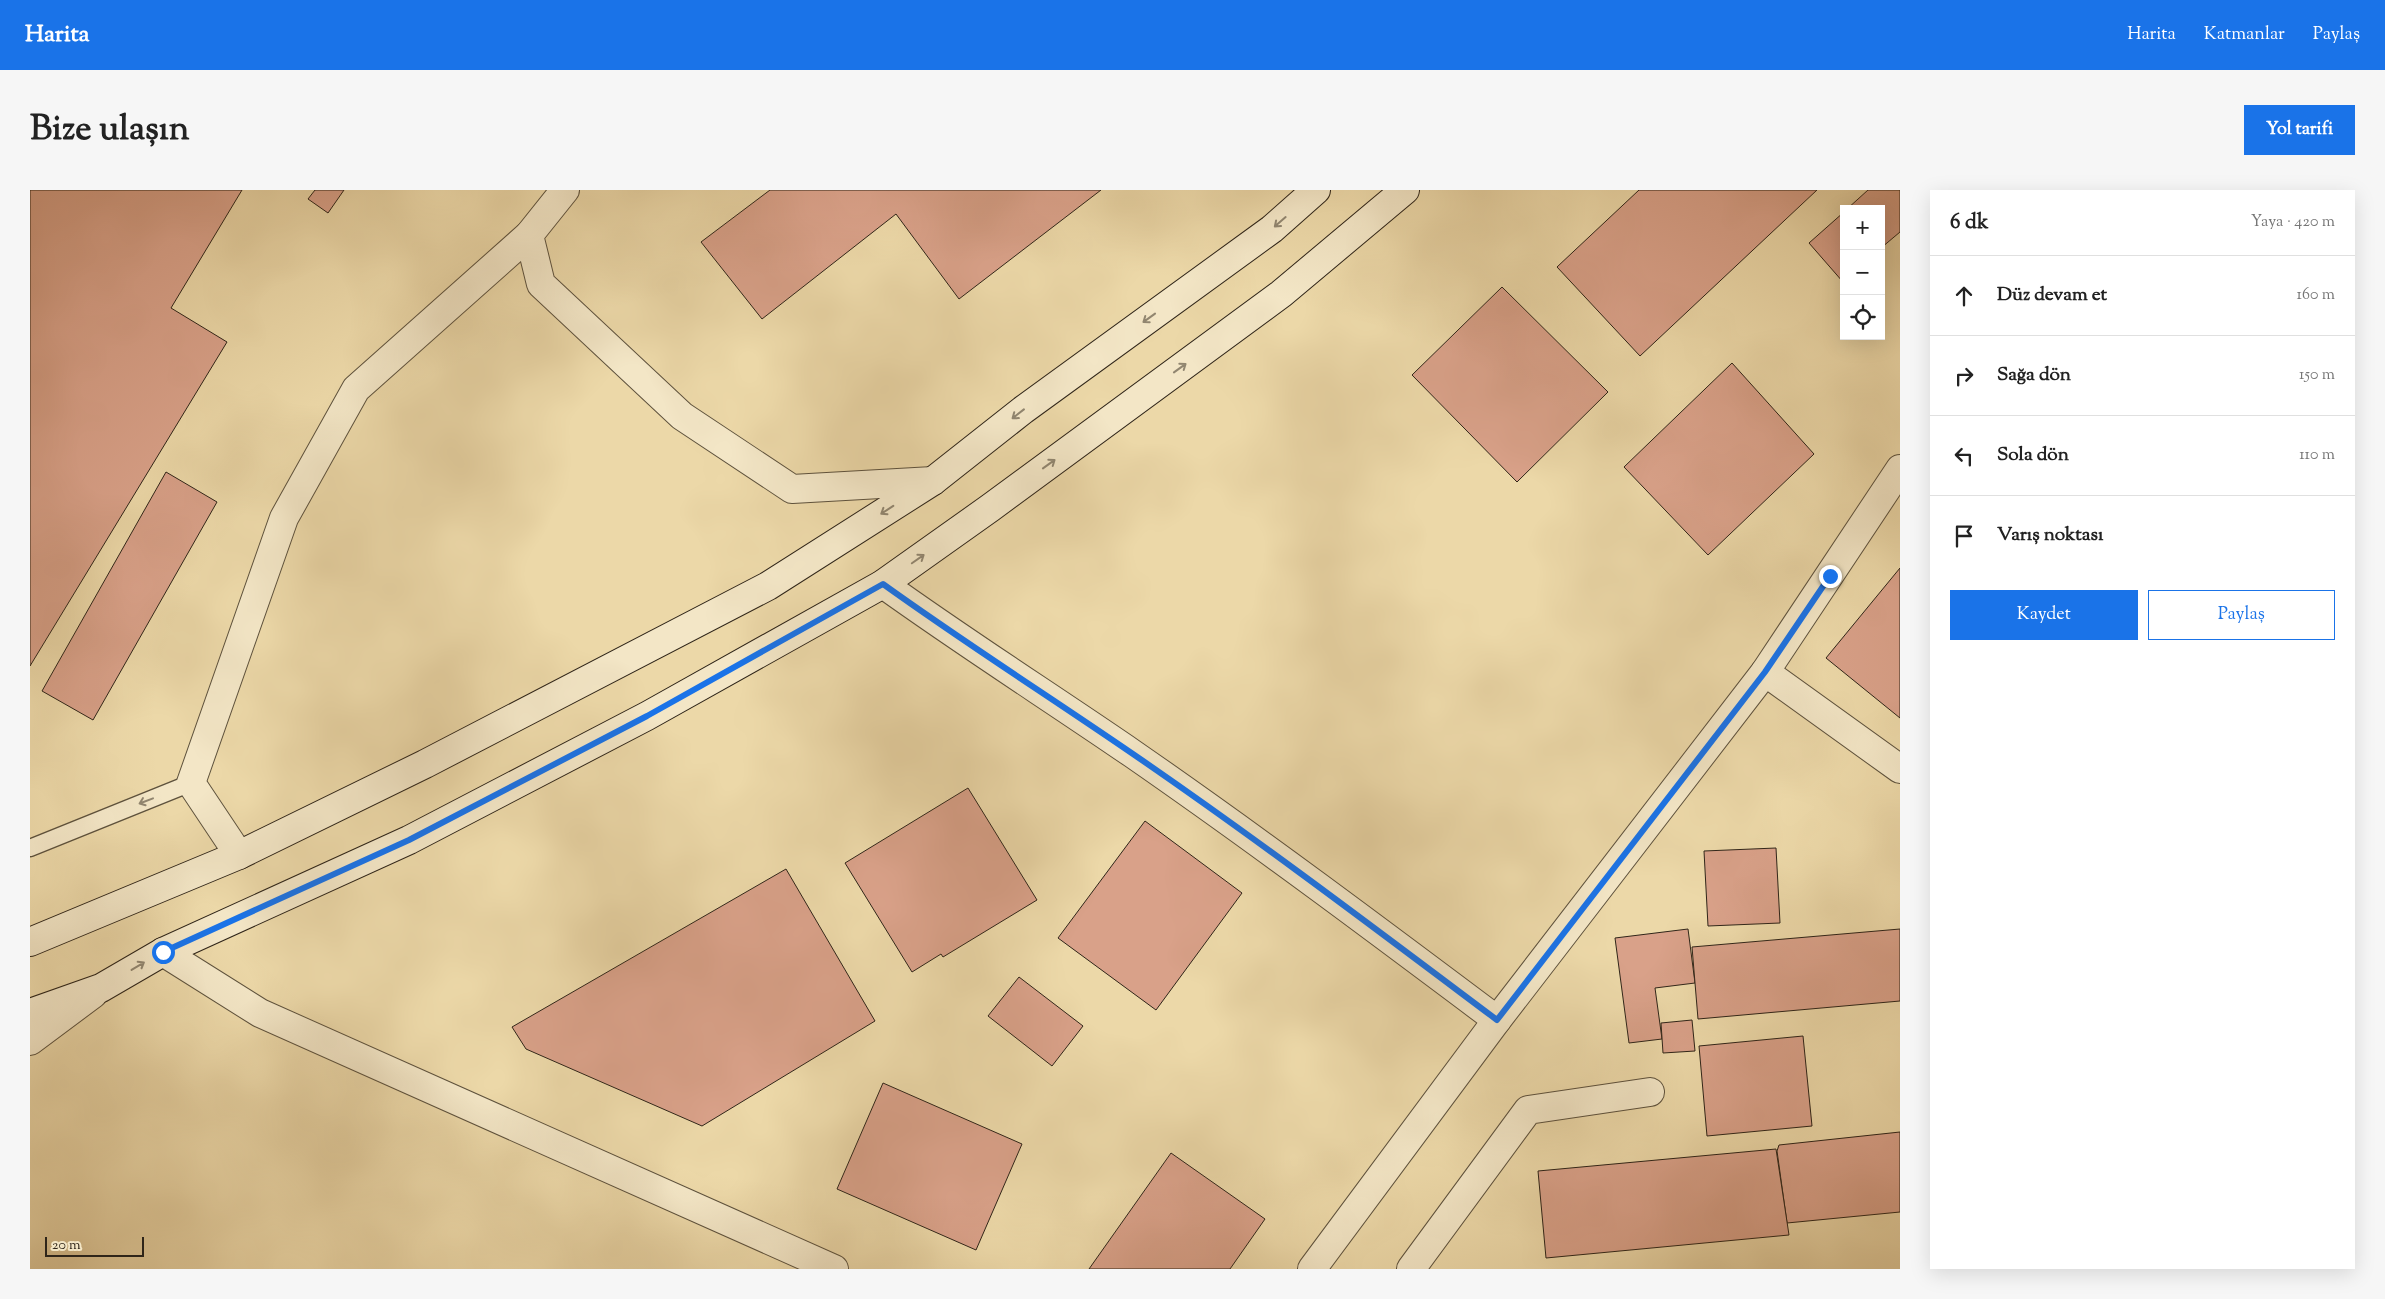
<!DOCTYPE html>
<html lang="tr">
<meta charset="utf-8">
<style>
body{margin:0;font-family:"Sorts Mill Goudy",serif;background:#f6f6f6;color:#222}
.controls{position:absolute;right:15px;top:15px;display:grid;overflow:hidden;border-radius:0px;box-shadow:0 5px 20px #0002}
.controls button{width:45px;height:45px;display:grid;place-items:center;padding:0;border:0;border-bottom:1px solid #e0e0e0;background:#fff;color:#222;font:25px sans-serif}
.scale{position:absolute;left:15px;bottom:12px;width:99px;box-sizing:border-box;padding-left:5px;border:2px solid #2f2519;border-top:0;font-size:14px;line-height:18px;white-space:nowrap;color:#2f2519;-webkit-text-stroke:4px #f3e6c6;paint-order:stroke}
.stop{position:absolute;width:15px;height:15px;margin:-11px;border:4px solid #1a73e8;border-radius:50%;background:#fff}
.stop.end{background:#1a73e8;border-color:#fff;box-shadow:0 1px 5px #0008}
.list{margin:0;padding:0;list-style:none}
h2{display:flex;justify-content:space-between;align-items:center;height:65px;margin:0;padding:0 20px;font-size:21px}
h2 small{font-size:16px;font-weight:400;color:#767676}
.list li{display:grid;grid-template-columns:32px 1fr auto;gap:15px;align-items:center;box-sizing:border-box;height:80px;padding:0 20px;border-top:1px solid #e0e0e0}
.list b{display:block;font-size:19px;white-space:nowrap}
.list em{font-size:16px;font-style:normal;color:#767676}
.actions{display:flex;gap:10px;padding:15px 20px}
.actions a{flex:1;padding:11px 0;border:1px solid #1a73e8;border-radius:0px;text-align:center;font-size:18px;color:#1a73e8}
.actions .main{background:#1a73e8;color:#fff}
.icon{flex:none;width:28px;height:28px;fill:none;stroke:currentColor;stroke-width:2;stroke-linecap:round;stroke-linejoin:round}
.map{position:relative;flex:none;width:1870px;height:1079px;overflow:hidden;border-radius:0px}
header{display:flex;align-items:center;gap:30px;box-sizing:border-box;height:70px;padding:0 25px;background:#1a73e8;color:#fff}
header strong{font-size:24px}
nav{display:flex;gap:28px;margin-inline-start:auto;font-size:18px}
.intro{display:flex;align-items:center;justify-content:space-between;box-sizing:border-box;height:120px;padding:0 30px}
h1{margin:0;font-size:35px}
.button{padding:12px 22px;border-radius:0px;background:#1a73e8;color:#fff;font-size:18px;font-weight:700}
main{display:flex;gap:30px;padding:0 30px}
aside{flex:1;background:#fff;border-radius:0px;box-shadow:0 5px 20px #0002}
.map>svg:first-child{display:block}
.building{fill:#d9a189;stroke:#2f2519}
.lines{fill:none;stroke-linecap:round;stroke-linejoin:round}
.service-casing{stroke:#5e523d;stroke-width:19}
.minor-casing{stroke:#5e523d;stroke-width:30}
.tertiary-casing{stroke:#5e523d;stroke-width:30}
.secondary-casing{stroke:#2f2519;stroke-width:30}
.service{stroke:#f3e6c6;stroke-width:16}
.minor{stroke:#f3e6c6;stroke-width:28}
.tertiary{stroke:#f3e6c6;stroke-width:28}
.secondary{stroke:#f3e6c6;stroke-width:28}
.oneway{stroke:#918670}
.route{stroke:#1a73e8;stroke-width:6}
</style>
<header>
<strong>Harita</strong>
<nav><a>Harita</a><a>Katmanlar</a><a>Paylaş</a></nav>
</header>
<div class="intro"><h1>Bize ulaşın</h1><a class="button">Yol tarifi</a></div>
<main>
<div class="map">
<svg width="1870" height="1079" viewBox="0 0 1870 1079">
<rect width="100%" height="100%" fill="#ecd8a8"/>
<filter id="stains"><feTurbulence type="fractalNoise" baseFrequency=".004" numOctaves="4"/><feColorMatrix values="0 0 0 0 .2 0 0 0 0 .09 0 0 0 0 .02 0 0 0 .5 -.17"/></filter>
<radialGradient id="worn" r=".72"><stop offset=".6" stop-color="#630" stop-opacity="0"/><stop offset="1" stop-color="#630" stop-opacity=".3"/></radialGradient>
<!-- building -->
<g class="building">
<polygon points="0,0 212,0 141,118 197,152 0,476"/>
<polygon points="285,0 314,0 298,23 278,9"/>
<polygon points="740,0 1071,0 929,109 866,24 732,129 671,52"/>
<polygon points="1609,0 1787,0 1610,166 1527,77"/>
<polygon points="1838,0 1870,0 1870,42 1851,58 1851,19 1817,19"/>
<polygon points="1814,22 1814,92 1813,92 1779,53"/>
<polygon points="1472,97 1578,202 1487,292 1382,185"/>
<polygon points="1702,173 1784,264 1678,365 1594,277"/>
<polygon points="136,282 187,312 63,530 12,501"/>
<polygon points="1870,378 1870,528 1796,468"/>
<polygon points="938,598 1007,710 913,767 911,764 882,782 815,673"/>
<polygon points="1115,631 1212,703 1126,820 1028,748"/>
<polygon points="1746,658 1750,733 1678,736 1674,661"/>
<polygon points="756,679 845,831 672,936 496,859 482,837"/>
<polygon points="1658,739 1665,793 1625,798 1632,849 1599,853 1585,748"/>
<polygon points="1870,739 1870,811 1668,829 1662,757"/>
<polygon points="989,787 1053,836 1022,876 958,826"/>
<polygon points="1662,830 1665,861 1633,863 1631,833"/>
<polygon points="1773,846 1782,936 1677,946 1669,856"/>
<polygon points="853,893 992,954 946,1060 807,999"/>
<polygon points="1870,942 1870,1022 1757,1033 1747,961 1749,955"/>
<polygon points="1746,959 1759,1045 1516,1068 1508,981"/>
<polygon points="1141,963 1235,1029 1200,1079 1059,1079"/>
</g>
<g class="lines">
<defs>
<polyline id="service" points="0,658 161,593"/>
<g id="minor">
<polyline points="535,0 499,45 511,94 652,226 762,299 903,291"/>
<path d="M853,394C935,453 1020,507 1103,564C1227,650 1347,740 1467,830"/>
<polyline points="1735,482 1870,579"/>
<polyline points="209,665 161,593 254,328 326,199 499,45"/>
<polyline points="133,762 230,823 804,1079"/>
<polyline points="1282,1079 1467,830 1735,482 1870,279"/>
<polyline points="1381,1079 1498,920 1620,902"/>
</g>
<polyline id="tertiary" points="0,851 63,804"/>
<g id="secondary">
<polyline points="0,752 209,665 395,574 738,396 903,291 993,220 1242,39 1286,0"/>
<polyline points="0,823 71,798 133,762 379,650 617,526 853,394 960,318 1251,104 1375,0"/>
</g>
</defs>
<!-- service casing -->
<use href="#service" class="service-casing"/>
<!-- minor casing -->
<use href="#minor" class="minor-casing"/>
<!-- tertiary casing -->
<use href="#tertiary" class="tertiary-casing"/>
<!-- secondary casing -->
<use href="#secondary" class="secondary-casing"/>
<!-- service -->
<use href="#service" class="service"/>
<!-- minor -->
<use href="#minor" class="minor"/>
<!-- tertiary -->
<use href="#tertiary" class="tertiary"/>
<!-- secondary -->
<use href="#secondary" class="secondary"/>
</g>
<!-- one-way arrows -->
<defs><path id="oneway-shaft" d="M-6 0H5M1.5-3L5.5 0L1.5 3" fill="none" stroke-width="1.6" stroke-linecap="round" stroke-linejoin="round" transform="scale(1.25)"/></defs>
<g class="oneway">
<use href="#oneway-shaft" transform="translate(1250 32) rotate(139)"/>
<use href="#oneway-shaft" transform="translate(1119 128) rotate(144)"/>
<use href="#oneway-shaft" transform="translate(1150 178) rotate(-36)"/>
<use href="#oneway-shaft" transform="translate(988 224) rotate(142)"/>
<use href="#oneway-shaft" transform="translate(1019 274) rotate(-36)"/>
<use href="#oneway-shaft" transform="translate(857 320) rotate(147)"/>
<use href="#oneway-shaft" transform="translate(888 369) rotate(-35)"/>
<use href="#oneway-shaft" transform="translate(116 611) rotate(159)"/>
<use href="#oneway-shaft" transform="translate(108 776) rotate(-31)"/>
</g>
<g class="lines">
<!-- route -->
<path class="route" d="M133,762L379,650L617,526L853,394C935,453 1020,507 1103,564C1227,649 1347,740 1467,830L1735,482L1800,386"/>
</g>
<rect width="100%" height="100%" filter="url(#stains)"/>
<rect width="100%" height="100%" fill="url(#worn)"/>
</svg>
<div class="controls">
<button>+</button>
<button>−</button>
<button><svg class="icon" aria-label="locate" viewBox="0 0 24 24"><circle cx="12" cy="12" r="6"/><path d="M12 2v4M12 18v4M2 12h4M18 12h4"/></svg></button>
</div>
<div class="scale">20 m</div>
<div class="stop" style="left:133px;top:762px"></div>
<div class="stop end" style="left:1800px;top:386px"></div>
</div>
<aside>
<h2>6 dk<small>Yaya · 420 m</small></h2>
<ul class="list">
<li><svg class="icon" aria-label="ahead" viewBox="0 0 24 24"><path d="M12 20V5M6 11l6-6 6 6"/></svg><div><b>Düz devam et</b></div><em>160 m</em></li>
<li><svg class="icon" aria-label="right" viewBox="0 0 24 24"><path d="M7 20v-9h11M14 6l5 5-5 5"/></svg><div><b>Sağa dön</b></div><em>150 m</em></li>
<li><svg class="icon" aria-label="left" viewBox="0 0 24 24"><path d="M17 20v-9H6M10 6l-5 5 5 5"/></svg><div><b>Sola dön</b></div><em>110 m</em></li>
<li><svg class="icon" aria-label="arrive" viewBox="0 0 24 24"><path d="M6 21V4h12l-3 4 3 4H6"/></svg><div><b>Varış noktası</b></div></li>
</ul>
<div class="actions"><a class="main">Kaydet</a><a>Paylaş</a></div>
</aside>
</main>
